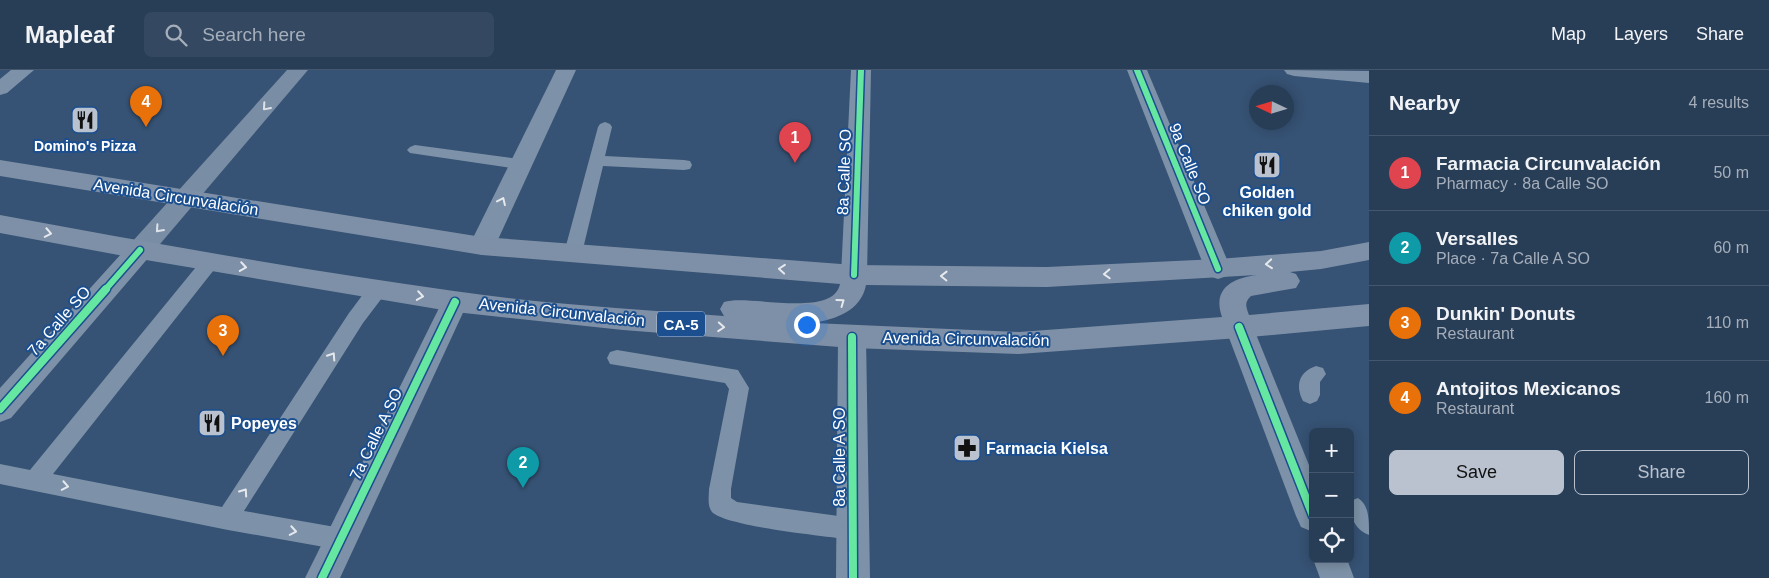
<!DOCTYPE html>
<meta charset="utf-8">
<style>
body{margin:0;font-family:Arial,sans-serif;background:#344961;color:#f1f3f6}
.controls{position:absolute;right:15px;bottom:15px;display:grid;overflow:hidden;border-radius:8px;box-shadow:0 2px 12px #0003}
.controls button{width:45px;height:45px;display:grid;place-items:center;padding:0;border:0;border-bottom:1px solid #44576d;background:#283e57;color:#f1f3f6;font:25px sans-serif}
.compass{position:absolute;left:1249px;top:15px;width:45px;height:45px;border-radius:50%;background:#283e57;box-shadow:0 2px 12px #0003;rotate:274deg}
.you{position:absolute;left:806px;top:254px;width:18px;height:18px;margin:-12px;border:4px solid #fff;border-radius:50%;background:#1a73e8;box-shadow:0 0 0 8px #1a73e833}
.badge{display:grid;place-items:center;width:32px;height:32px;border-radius:50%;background:#b9c2ce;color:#fff;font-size:16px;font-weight:700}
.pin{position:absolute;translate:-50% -41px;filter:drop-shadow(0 1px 2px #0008)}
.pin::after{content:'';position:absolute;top:26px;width:18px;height:15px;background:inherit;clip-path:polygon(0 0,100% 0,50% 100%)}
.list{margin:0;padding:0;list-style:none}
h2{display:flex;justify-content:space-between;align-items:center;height:65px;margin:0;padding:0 20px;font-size:21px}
h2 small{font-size:16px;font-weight:400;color:#a5aeba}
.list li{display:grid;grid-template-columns:32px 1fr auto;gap:15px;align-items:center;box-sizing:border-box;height:75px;padding:0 20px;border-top:1px solid #44576d}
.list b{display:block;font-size:19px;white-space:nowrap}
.list p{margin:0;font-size:16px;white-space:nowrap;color:#a5aeba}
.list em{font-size:16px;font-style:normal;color:#a5aeba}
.actions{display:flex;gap:10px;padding:15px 20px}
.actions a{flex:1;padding:11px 0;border:1px solid #b9c2ce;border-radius:8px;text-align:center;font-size:18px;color:#b9c2ce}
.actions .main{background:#b9c2ce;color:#111}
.icon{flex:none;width:28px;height:28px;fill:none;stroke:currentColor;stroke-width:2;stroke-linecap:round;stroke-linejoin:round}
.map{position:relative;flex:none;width:1369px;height:508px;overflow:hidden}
header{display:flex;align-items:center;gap:30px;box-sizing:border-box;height:70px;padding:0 25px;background:#283e57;border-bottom:1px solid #44576d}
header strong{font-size:24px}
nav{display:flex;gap:28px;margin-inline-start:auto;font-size:18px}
.search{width:350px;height:45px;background:#344961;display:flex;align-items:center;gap:12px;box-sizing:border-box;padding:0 18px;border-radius:8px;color:#a5aeba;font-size:19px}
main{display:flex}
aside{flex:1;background:#283e57}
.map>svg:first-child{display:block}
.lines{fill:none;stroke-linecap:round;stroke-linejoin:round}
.service{fill:#7d92a8;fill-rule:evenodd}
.minor{fill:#7d92a8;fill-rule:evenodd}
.secondary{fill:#798da4;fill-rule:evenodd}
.trunk{fill:#7e90a7;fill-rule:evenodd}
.cycleway-far1-casing{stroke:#1b4f8f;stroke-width:9}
.cycleway-casing{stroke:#1b4f8f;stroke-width:11}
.cycleway-far1{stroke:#66e7a1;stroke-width:6}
.cycleway{stroke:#66e7a1;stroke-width:8}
.oneway{stroke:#dee2e8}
.oneway2{stroke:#e5e9ee}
.oneway3{stroke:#e5e9ed}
.labels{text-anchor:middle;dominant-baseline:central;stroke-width:4;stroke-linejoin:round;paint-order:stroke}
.far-poi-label{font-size:14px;font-weight:bold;fill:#fff;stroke:#1b4f8f}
.shield{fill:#1b4f8f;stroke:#bbcadd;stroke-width:1}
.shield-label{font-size:15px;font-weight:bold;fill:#fff}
.street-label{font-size:16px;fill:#fff;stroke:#1b4f8f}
.poi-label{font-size:16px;font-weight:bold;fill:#fff;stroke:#1b4f8f;text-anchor:start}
</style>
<header>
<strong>Mapleaf</strong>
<div class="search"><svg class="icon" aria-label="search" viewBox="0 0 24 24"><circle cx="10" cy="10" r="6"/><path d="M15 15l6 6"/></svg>Search here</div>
<nav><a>Map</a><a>Layers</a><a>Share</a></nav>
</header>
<main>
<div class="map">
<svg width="1369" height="508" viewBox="0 0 1369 508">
<rect width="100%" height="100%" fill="#365274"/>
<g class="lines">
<!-- service -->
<g class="service">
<polygon points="605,52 610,54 612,57 605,86 684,90 690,91 692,95 690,99 684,100 603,96 582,183 579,187 573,189 567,187 564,183 598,57 600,54"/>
<polygon points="415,75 519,89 525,90 527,94 525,98 519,99 410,83 407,80 410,77"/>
<path d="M211,185L217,186L220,191L217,196L53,404L222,437L349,243C359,232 369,209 385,214L388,219L385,224L363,253L244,441L341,458L349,461L352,469L349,477L341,480L228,460L0,414V394L30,400L205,186Z"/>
<path d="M617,280L738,300L749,318L731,419V428L737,432L853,448L861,451L864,459L861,467L853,470C827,466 727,457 712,442C707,436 709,426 709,419L729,319L725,313L610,294L607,288L610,282Z"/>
<path d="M1316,296L1323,298L1326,304L1320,312V325L1317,331L1310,334L1303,331C1295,315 1299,302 1316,296Z"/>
<path d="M1358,428C1369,435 1369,449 1369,465C1354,459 1350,447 1350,431Z"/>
</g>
<!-- minor -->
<g class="minor">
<polygon points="11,0 34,0 7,23 0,25 0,9"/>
<polygon points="556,0 576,0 495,176 491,182 482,185 473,182 469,176"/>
<polygon points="851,0 871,0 867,205 863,212 854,215 845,212 841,205"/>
<polygon points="1127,0 1147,0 1231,199 1227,206 1218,209 1209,206 1205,199"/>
<polygon points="1284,0 1369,1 1369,13 1294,6 1287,4"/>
<polygon points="140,171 149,173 153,180 149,187 11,348 0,352 0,318 131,173"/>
<polygon points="455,222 464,225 468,232 340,508 305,508 442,232 446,225"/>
<polygon points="1239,246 1249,249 1253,257 1313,405 1313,462 1301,457 1296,446 1225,257 1229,249"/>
<polygon points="852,256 862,259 866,267 870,508 836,508 838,267 842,259"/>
<polygon points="1313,489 1347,489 1354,508 1320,508"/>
</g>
<!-- secondary -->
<polygon class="secondary" points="287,0 308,0 149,187 140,189 131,187 127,180 131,173"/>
<!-- trunk -->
<path class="trunk" d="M0,90L482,167L854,195L1047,197L1218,189L1321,181L1369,172V190L1321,199L1290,202L1296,204L1300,211L1296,218L1251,226C1244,232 1246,237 1249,245L1369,234V256L1239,268L1019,284L852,278L623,260L455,242L140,189L0,163V145C151,173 302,200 454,221C543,234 634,239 724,246L720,239L724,232C749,224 833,249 840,214L482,185L0,106ZM1257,205C1232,208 1212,219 1222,247L1019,262L813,253C836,249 861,241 866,215L1047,217Z"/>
<defs>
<g id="cycleway-far1">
<polyline points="1137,0 1218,199"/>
<polyline points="854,205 861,0"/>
<polyline points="105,220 140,180"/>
</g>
<g id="cycleway">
<polyline points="1239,257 1313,446"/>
<polyline points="852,267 853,508"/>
<polyline points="0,339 106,219"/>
<polyline points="322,508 455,232"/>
</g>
</defs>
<!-- cycleway-far1 casing -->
<use href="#cycleway-far1" class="cycleway-far1-casing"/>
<!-- cycleway casing -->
<use href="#cycleway" class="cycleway-casing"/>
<!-- cycleway-far1 -->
<use href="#cycleway-far1" class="cycleway-far1"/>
<!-- cycleway -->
<use href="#cycleway" class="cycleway"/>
</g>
<!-- one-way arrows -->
<defs><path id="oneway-chevron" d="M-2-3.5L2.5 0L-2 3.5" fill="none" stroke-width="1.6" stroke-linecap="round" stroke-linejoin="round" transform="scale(1.25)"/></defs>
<g class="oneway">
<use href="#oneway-chevron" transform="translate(266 37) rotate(131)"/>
<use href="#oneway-chevron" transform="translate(159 159) rotate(132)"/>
</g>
<g class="oneway2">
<use href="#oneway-chevron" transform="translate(502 131) rotate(-65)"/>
<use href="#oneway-chevron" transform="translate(332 286) rotate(-57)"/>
<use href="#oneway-chevron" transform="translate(65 416) rotate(11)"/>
<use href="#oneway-chevron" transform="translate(244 422) rotate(-55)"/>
<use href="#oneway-chevron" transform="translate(293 461) rotate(10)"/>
</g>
<g class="oneway3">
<use href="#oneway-chevron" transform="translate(48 163) rotate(11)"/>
<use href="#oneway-chevron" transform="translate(1269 194) rotate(175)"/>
<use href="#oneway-chevron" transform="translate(243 197) rotate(9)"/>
<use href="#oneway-chevron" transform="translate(782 199) rotate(-175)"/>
<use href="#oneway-chevron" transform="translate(1107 204) rotate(177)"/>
<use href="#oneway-chevron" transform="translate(944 206) rotate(-179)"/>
<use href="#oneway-chevron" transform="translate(420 226) rotate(9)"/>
<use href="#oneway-chevron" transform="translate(841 232) rotate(-36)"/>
<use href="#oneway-chevron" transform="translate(721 257) rotate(4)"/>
</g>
<!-- icons -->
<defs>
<symbol id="restaurant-square" viewBox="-11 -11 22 22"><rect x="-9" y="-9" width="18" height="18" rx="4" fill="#b9c2ce" stroke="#1b4f8f"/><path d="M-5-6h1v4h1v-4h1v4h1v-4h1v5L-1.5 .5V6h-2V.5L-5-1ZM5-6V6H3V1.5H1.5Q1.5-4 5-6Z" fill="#111"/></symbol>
<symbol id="pharmacy-square" viewBox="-11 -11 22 22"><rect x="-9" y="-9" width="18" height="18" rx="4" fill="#b9c2ce" stroke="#1b4f8f"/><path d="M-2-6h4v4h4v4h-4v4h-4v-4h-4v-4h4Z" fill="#111"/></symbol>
</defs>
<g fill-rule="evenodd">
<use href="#restaurant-square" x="69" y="34" width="32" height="32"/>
<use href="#restaurant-square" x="1251" y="79" width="32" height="32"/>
<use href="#restaurant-square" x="196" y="337" width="32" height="32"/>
<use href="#pharmacy-square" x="951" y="362" width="32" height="32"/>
</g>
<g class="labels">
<!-- far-poi labels -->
<g class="far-poi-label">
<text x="85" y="76">Domino's Pizza</text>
</g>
<!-- shield labels -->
<rect class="shield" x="657" y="241.5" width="48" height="25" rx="4"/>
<g class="shield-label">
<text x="681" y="254">CA-5</text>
</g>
<!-- street labels -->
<g class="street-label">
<text transform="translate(1190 94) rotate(68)">9a Calle SO</text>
<text transform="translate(844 102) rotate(-88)">8a Calle SO</text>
<text transform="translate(176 127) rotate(9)">Avenida Circunvalación</text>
<text transform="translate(562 242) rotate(6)">Avenida Circunvalación</text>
<text transform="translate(59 251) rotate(-49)">7a Calle SO</text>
<text transform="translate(966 269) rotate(1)">Avenida Circunvalación</text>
<text transform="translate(376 364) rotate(-64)">7a Calle A SO</text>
<text transform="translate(839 387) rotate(-90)">8a Calle A SO</text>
</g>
<!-- poi labels -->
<g class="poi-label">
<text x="1267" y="122" text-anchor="middle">Golden<tspan x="1267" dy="18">chiken gold</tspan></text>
<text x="231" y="353">Popeyes</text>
<text x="986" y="378">Farmacia Kielsa</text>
</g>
</g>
</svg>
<div class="controls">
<button>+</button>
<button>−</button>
<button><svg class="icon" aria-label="locate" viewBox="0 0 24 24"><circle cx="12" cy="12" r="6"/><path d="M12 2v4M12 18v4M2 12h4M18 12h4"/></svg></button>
</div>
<svg class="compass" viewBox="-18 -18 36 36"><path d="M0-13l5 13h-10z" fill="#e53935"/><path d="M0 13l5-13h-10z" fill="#a5aeba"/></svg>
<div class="you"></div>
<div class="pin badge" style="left:795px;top:93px;background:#e0444e">1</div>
<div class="pin badge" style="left:523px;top:418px;background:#0f9aa8">2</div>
<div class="pin badge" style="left:223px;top:286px;background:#e8710a">3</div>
<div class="pin badge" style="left:146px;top:57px;background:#e8710a">4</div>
</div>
<aside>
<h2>Nearby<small>4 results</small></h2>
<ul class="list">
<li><span class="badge" style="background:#e0444e">1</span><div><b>Farmacia Circunvalación</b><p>Pharmacy · 8a Calle SO</p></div><em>50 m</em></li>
<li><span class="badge" style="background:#0f9aa8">2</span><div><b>Versalles</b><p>Place · 7a Calle A SO</p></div><em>60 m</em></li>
<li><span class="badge" style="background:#e8710a">3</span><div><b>Dunkin' Donuts</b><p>Restaurant</p></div><em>110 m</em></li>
<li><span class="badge" style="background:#e8710a">4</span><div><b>Antojitos Mexicanos</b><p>Restaurant</p></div><em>160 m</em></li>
</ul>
<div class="actions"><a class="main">Save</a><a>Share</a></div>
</aside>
</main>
